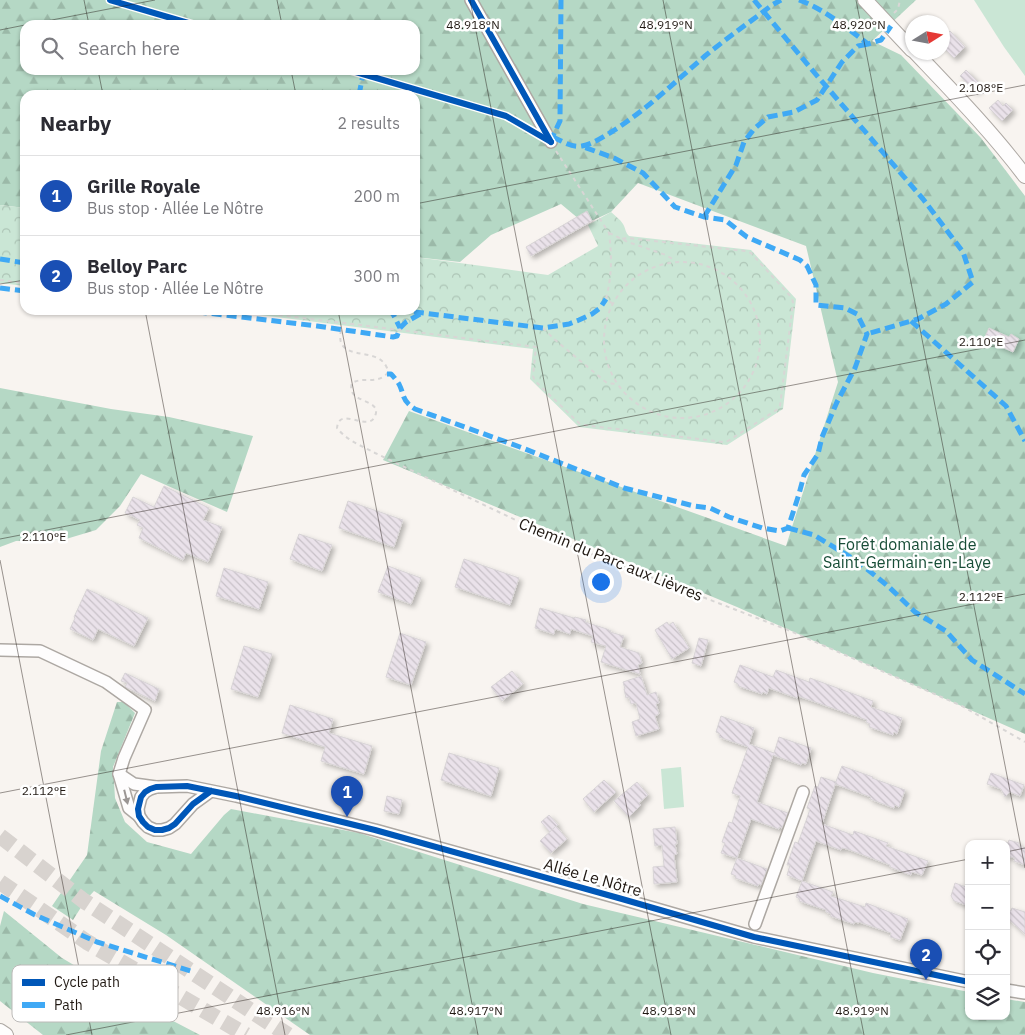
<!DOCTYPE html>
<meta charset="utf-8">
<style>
body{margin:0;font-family:"IBM Plex Sans",sans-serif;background:#f7f7f7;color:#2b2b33}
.controls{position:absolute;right:15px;bottom:15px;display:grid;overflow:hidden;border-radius:10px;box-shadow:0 1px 4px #0004}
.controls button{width:45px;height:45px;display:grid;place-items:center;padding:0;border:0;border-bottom:1px solid #e1e1e2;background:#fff;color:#2b2b33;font:25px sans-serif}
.compass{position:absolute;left:905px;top:15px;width:45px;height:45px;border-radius:50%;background:#fff;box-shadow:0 1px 4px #0004;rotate:79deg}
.you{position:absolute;left:600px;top:581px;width:18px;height:18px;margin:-12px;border:4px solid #fff;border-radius:50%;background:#1a73e8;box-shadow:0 0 0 8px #1a73e833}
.badge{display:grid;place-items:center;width:32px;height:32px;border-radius:50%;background:#7c3aed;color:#fff;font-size:16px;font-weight:700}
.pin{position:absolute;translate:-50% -41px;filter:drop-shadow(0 1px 2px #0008)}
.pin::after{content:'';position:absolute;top:26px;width:18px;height:15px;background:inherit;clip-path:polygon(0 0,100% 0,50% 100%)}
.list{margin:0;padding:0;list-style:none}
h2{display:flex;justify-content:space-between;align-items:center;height:65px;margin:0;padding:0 20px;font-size:21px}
h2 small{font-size:16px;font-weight:400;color:#7c7c81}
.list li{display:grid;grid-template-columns:32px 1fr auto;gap:15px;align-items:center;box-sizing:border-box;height:80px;padding:0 20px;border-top:1px solid #e1e1e2}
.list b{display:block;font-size:19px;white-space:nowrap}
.list p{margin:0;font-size:16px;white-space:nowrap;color:#7c7c81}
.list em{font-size:16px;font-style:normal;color:#7c7c81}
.icon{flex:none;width:28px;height:28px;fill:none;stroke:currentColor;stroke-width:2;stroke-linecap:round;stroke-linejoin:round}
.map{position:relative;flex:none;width:1025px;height:1035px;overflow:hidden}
.search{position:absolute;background:#fff;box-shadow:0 1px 4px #0004;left:20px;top:20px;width:400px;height:55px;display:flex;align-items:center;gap:12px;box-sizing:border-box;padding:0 18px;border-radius:15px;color:#7c7c81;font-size:19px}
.panel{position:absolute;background:#fff;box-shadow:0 1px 4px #0004;left:20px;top:90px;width:400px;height:225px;border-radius:15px}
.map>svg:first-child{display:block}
.forest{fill:url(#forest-firs);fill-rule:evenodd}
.park{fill:url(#park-crowns)}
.garden{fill:#cae6d5}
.building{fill:url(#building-back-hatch);stroke:#d8d4d6;filter:url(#shadow)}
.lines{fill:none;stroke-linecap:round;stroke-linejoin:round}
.highway-tunnel{stroke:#d8d3cf;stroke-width:16;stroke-dasharray:16 8;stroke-linecap:butt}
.minor-casing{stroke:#ada8a3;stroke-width:14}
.major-casing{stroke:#ada8a3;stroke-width:16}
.path{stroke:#d8d6d5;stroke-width:2;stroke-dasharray:4 4;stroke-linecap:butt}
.minor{stroke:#fefdfd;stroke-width:11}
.major{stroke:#fefdfd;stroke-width:14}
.quiet{stroke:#3fa9f5;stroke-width:5;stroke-dasharray:10 5;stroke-linecap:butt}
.cycleway-casing{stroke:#fff;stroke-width:9}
.cycleway{stroke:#0057b8;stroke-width:6}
.oneway{fill:#9b9694}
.ticks{fill:none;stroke:#211913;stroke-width:1;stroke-opacity:0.45}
.labels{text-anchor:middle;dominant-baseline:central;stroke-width:5;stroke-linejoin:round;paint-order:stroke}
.park-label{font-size:16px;fill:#184d37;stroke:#fff}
.street-label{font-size:16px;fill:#211913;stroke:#fff}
.key{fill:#fff;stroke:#bcbab8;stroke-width:1}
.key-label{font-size:14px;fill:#211913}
.ticks-label{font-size:12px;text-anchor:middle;fill:#211913;stroke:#fff;stroke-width:5;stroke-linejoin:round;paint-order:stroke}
</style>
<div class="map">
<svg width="1025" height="1035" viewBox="0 0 1025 1035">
<defs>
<pattern id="forest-firs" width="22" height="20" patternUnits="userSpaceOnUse" patternTransform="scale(1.25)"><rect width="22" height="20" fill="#b5d8c5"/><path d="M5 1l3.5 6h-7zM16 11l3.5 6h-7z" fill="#9bb9a8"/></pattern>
<pattern id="park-crowns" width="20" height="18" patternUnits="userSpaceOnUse" patternTransform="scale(1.25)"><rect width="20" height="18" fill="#cae6d5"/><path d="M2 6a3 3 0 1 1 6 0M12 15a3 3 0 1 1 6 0" fill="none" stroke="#adc5b6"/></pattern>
<pattern id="building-back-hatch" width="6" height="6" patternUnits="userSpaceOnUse" patternTransform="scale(1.25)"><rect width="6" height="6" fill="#eae2ea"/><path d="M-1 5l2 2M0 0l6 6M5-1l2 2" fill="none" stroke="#c8c1c8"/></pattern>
<filter id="shadow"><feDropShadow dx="3" dy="3" stdDeviation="2.5" flood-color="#0004"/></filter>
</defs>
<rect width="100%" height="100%" fill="#f8f4f0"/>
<!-- forest -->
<g class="forest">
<path d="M0,0H916L872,41L901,55L981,138L1025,196V734L737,607L383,460L409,411L786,546L838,382L806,246L638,183L611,212L585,224L561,204L491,235L460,262L415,257V95H25V208L0,205ZM25,25H415V70H25Z"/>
<polygon points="0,388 111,409 169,417 253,436 227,512 141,474 120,506 96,530 66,539 16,541 0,547"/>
<polygon points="117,702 124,702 135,713 113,767 115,798 125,822 147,842 191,854 224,815 231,809 359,833 583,904 873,973 969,992 969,1016 1006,1016 1006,999 1025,1002 1025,1035 310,1035 166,935 94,891 85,901 73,920 52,906 87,855 101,751"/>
<polygon points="4,911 62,958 131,999 200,1035 43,1035 0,1001 0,926"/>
</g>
<!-- park -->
<g class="park">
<polygon points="0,205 25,208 25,286 0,283"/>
<path d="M611,212C615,216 620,219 623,224C626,229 625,232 629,236L751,250L796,299L783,409L727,445L579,427L530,379L533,349L221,310H415V257L548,275L598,246L588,225Z"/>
</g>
<!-- garden -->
<g class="garden">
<polygon points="974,0 1025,0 1025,76 1004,47"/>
<polygon points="681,767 684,807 664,809 661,769"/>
</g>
<!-- building -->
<g class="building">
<polygon points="950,31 965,47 954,58 942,46 942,38"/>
<polygon points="966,70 982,86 975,92 960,76"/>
<polygon points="998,100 1003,106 1006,103 1013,110 1002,121 989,108"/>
<polygon points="587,211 592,221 531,256 526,247"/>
<polygon points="989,328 1009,337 1011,334 1019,339 1013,352 984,339"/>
<polygon points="164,486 209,508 203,520 222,527 208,562 186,553 183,560 139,538 143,528 137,525 140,520 125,513 133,497 154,507"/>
<polygon points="348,501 403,520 394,547 339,528"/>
<polygon points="299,534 332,545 322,571 290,559"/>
<polygon points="464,559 519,578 510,605 455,587"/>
<polygon points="388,566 421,578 411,604 378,592"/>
<polygon points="224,568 268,582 259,609 216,596"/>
<polygon points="87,589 148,618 134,646 98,629 93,640 70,629 75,618 74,617"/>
<polygon points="540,608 574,618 575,617 586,620 585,622 607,629 611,631 610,632 624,636 620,647 639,653 642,663 638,665 640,674 601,662 606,646 591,642 593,636 571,629 570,634 555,629 554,634 535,628"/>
<polygon points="667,622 669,625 673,622 689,648 672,659 655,630"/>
<polygon points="400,633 426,642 411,685 386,677"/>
<polygon points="699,638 708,640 701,666 692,663"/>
<polygon points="244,646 272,654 258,697 231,689"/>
<polygon points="740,665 773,677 776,670 809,682 810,678 873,701 871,707 902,718 897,734 894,732 893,735 869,727 870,724 866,722 867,720 798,696 797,698 769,688 767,694 763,692 762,694 738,686 738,684 734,682"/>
<polygon points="512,671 523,684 502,701 491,687"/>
<polygon points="125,673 159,689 155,701 125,687 127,683 121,681"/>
<polygon points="641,676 647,695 656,692 659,703 656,704 659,714 655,716 659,729 636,736 632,722 640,719 636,703 631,704 629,697 626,698 624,689 625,689 623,682"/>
<polygon points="290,705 333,719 329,733 372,746 364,774 321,761 325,747 282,733"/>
<polygon points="721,716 754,728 749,744 774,753 779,737 811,748 806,764 802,763 801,765 773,755 757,802 788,813 782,828 779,827 779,829 751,819 737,858 721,853 725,843 722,842 729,822 732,823 740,796 732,793 748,747 719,737 720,734 716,732"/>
<polygon points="449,753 499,768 491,796 441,780"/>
<polygon points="842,766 873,777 872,778 905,790 899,807 895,805 894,808 870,799 871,797 835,784"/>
<polygon points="991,773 1024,785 1020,796 1010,792 1005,797 1001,789 987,784"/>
<polygon points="821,777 836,782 822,824 853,835 854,831 888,843 886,846 928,861 922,875 912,872 911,875 890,867 890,865 847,849 842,848 841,850 816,841 802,881 787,875 790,865 787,865 795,842 798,843 807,818 810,809 807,808 815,786 818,787"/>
<polygon points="604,780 616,792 594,812 583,799"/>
<polygon points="637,782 648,795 639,803 641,805 629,817 614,801"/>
<polygon points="387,796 402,800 399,814 384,811"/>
<polygon points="549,815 558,825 550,832 541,822"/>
<polygon points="556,826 567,839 551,853 540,841"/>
<polygon points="675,827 677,844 675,844 677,854 674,855 677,882 654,884 653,867 664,866 662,845 655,846 653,829"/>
<polygon points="1009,840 1019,843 1019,846 1025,848 1025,865 1014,861 1015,858 1006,856 1006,842 1008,843"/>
<polygon points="737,858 767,869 761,885 759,884 758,886 735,878 736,876 731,874"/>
<polygon points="802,881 833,892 831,896 865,907 866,903 908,919 900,940 890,937 891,933 859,922 859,923 854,922 854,924 830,916 831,914 826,912 826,910 799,901 800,899 796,897"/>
<polygon points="955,883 969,888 969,906 954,901 951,896"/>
<polygon points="1012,908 1025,912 1025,934 1006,917 1006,909 1011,911"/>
</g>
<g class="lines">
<!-- highway-tunnel -->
<g class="highway-tunnel">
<polyline points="0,836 84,901 288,1035"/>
<polyline points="0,882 87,942 246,1035"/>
</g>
<defs>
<g id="minor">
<polyline points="471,0 551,142"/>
<polyline points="0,650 40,651 106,682 145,710 124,758 119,774 129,808 139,816"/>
<polyline points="119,774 134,784 156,787"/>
<polyline points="211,791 193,804 175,824 169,828 162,830 155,830 148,827 143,822 139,816 138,809 141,797 145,792 150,789 156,787 187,786 236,796 375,830 622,899 754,937 969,982"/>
<polyline points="755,924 803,792"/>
<polyline points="1006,990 1025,993"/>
</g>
<g id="major">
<polyline points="865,0 912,50"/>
<path d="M915,52C953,92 992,132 1025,176"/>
<polyline points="0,1031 6,1035"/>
</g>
</defs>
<!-- minor casing -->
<use href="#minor" class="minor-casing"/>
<!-- major casing -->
<use href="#major" class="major-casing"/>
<!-- path -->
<g class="path">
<polyline points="894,13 898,9 900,0"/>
<path d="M556,151L609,233C612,257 612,275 606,299L613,304"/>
<polyline points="609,233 628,242 666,255 674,260"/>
<circle cx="682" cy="340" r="78"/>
<polyline points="0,280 25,283"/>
<polyline points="239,310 536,347 533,376 535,381 580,424 584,425 723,442 728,441 778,409 780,406 793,303 792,298 751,253 745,251 627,238 621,239"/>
<polyline points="543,328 554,339 607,383 616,384"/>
<path d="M341,330C340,337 339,343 345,348C357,357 380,351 387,368C389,373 387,374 383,377C373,383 362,377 352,383C345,404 383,398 375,416C369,433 339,405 337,428C346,440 362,446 375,453L568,545L788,630L962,706L1025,742"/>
</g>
<!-- minor -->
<use href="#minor" class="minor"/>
<!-- major -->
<use href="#major" class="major"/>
<!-- quiet -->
<g class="quiet">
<polyline points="754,0 813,71 923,199 963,252 973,282 946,304 918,319 867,334"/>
<path d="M799,0C824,9 847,28 868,44L881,40L891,26"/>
<polyline points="359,95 363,74"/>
<path d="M553,137C562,141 572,148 582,146C593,144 603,137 613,131C646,110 675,82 705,56C727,38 750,22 772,5L781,0"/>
<polyline points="550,142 560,121 561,0"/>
<polyline points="704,217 736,165 744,142 754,129 768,117 794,112 817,100 842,62 858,46 868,44"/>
<polyline points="0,259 25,263"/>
<polyline points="0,288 25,291"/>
<polyline points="182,310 317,326 393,337 397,336 400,328 406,322 422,313"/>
<polyline points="388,310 393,314 400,328"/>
<polyline points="399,310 543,328 569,324 579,320 592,314 600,308 606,299"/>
<polyline points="911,321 1006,406 1025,441"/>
<path d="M387,374H391C394,377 397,381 399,384C405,396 401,400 415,409L520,447L624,488L694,506L710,508L729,517L762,528L780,531L788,528L799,494L804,475L818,454L822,437L837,402L855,368L867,334L857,314L845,308L816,305V285L807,266L800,260L747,237L725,220L704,217L675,207L643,173L614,158L581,146"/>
<polyline points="788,528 814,535 857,561 889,587 915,612 946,631 972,660 1025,694"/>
<polyline points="0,896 35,915 97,942 194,972"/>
</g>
<defs>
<g id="cycleway">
<polyline points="110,0 195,25"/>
<polyline points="471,0 551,142"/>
<polyline points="349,70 506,116 551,142"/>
<polyline points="211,791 193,804 175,824 169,828 162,830 155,830 148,827 143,822 139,816 138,809 141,797 145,792 150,789 156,787 187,786 236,796 375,830 622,899 754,937 969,982"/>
</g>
</defs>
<!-- cycleway casing -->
<use href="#cycleway" class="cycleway-casing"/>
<!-- cycleway -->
<use href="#cycleway" class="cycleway"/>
</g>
<!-- one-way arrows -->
<defs><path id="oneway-solid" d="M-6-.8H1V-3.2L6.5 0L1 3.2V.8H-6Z" transform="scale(1.25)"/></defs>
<use class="oneway" href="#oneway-solid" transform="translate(126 797) rotate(76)"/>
<!-- ticks -->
<path class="ticks" d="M84,0L89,25M277,0L282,25M470,0L671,1035M663,0L864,1035M856,0L1025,868M26,25L155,0M0,30L25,25M98,70L103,95M291,70L296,95M415,204L1025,85M0,284L25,280M145,310L285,1035M338,310L478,1035M0,539L1025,340M0,560L92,1035M0,793L1025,594M1006,852L1025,848M66,1035L969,859"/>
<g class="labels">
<!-- park labels -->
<g class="park-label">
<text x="907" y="544">Forêt domaniale de<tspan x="907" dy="18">Saint-Germain-en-Laye</tspan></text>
</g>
<!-- street labels -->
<g class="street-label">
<text transform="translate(611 559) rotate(22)">Chemin du Parc aux Lièvres</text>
<text transform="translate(593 877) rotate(16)">Allée Le Nôtre</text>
</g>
</g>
<!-- legend -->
<rect x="12" y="965" width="166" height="57" rx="8" class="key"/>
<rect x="22" y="979" width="23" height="7" fill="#0057b8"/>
<rect x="22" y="1002" width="23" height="6" fill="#3fa9f5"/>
<g class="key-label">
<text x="54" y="987">Cycle path</text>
<text x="54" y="1010">Path</text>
</g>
<g class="ticks-label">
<text x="473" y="29">48.918°N</text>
<text x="666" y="29">48.919°N</text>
<text x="859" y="29">48.920°N</text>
<text x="981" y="92">2.108°E</text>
<text x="981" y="346">2.110°E</text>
<text x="44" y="541">2.110°E</text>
<text x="981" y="601">2.112°E</text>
<text x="44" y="795">2.112°E</text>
<text x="283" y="1015">48.916°N</text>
<text x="476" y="1015">48.917°N</text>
<text x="669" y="1015">48.918°N</text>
<text x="862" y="1015">48.919°N</text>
</g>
</svg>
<div class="controls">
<button>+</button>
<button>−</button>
<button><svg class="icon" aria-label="locate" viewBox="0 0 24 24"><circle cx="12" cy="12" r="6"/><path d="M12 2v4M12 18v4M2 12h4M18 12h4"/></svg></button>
<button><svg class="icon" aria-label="layers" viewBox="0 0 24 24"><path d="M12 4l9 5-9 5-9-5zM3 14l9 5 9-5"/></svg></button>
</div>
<svg class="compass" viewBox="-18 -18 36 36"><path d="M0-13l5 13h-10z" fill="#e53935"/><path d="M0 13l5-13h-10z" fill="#7c7c81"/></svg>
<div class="you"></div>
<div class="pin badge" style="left:347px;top:817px;background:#1a4fb4">1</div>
<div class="pin badge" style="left:926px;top:980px;background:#1a4fb4">2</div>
<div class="search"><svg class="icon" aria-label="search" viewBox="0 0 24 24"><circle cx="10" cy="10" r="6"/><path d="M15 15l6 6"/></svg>Search here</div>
<section class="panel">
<h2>Nearby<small>2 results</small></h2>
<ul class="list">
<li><span class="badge" style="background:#1a4fb4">1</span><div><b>Grille Royale</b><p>Bus stop · Allée Le Nôtre</p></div><em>200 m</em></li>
<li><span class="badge" style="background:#1a4fb4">2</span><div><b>Belloy Parc</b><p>Bus stop · Allée Le Nôtre</p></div><em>300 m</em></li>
</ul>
</section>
</div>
